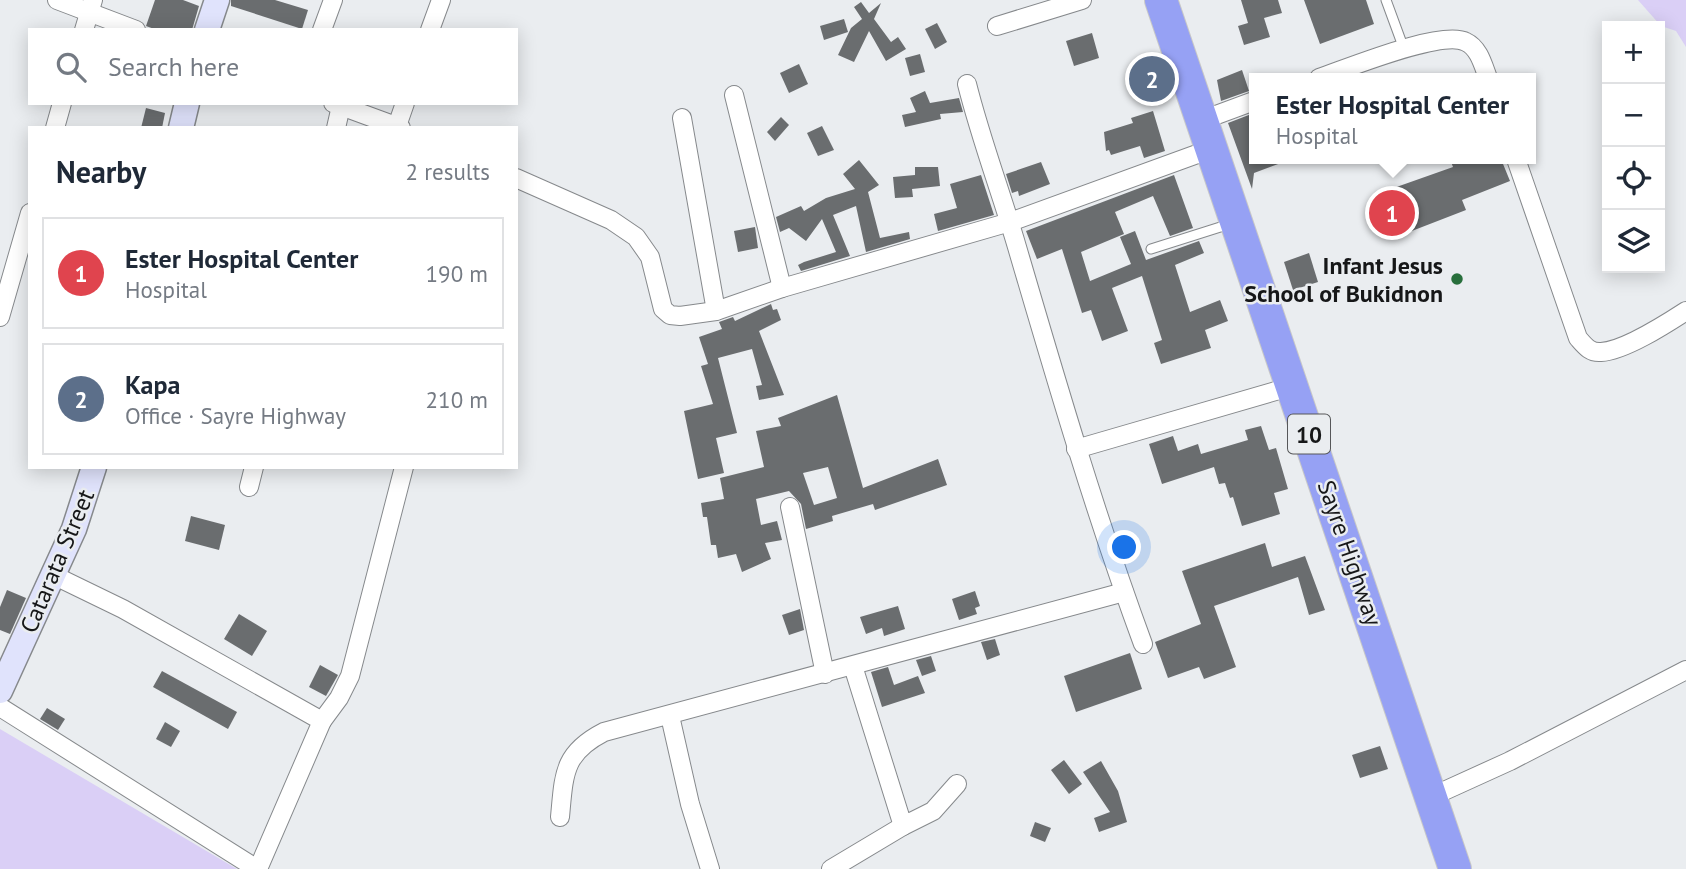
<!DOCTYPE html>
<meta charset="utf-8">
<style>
:root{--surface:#fff;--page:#f2f2f3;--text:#1f2937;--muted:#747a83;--line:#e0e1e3;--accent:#b45309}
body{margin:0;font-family:"PT Sans",sans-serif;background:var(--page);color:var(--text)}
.controls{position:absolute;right:21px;top:21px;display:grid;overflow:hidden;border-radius:0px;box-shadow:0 4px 18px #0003}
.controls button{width:63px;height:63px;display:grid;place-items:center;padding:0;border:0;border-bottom:2px solid var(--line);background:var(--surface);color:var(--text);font:35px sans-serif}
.you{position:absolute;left:1125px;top:548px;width:24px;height:24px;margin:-18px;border:5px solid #fff;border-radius:50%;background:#1a73e8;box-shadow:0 0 0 10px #1a73e833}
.badge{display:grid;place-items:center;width:46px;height:46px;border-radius:50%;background:var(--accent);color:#fff;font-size:23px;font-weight:700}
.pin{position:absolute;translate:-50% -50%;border:4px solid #fff;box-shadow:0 2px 7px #0006}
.popup{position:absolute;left:1249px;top:73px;width:287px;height:91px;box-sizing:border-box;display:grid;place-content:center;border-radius:0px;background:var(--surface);filter:drop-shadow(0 2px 5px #0005);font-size:23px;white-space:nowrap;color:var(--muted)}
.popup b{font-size:26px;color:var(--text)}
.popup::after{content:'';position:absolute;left:50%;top:100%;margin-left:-14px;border:14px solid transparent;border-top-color:var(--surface)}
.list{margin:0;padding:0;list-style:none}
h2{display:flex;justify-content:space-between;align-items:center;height:91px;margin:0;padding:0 28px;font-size:30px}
h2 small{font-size:23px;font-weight:400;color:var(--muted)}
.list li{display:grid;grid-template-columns:46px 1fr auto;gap:21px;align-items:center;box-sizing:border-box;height:112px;margin:0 14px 14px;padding:0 14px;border:2px solid var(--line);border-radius:0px}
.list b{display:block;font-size:26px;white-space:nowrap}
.list p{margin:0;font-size:23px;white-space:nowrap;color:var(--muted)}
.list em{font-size:23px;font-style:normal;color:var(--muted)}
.icon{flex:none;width:38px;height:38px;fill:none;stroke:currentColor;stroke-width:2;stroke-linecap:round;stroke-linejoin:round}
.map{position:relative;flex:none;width:1686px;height:869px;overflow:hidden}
.search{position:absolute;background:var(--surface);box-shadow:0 4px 18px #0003;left:28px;top:28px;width:490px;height:77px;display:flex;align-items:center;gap:18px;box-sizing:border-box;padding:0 24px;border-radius:0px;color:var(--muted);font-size:26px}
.panel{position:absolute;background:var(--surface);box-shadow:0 4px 18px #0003;left:28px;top:126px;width:490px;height:343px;border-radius:0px}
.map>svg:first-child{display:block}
</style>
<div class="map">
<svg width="1686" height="869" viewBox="0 0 1686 869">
<rect width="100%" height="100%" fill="#eaedf0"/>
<!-- green -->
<g fill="#dacff6">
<polygon points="1638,0 1686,0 1686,47 1676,31 1661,26"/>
<polygon points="0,729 237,869 0,869"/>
</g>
<!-- building -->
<g fill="#6a6d6f" fill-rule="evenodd">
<polygon points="155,0 183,0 199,6 192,30 157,30 146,26"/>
<polygon points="231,0 275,0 308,10 302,29 231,6"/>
<polygon points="1241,0 1278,0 1282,13 1264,18 1270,37 1244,45 1238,26 1248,23"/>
<polygon points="1304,0 1366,0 1374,24 1320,44"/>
<polygon points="861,2 869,13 881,3 874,19 891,42 898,37 906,49 886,61 869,31 854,62 838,55 851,28 862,19 854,7"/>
<polygon points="844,19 848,32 824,40 820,26"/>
<polygon points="937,23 947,42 935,49 925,29"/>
<polygon points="1092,33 1099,58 1074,66 1066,41"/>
<polygon points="920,54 925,72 910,76 905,58"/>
<polygon points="799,64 808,84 789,93 780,73"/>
<polygon points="1242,70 1249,91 1221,101 1217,80"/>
<polygon points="925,91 930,103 959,98 963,112 940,114 941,119 905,127 902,115 916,112 910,98"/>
<polygon points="146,108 165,113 162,128 141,128"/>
<polygon points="1153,111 1165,151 1144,158 1140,146 1111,155 1109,150 1106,151 1104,132 1133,123 1131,118"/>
<polygon points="1254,113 1254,159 1289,160 1254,173 1252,189 1228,123"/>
<polygon points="781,117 789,125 775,141 767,132"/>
<polygon points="822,126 834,150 818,156 807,133"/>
<polygon points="1450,159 1501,159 1510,181 1462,200 1466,210 1404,234 1388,190 1453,167"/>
<polygon points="859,160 879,185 868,192 880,238 909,232 910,239 866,252 856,206 833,215 850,256 801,271 798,265 804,262 836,252 822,219 806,241 789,228 780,232 776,217 801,206 804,211 826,198 855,189 843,174"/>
<polygon points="1041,162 1050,184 1019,196 1018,191 1012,193 1006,174"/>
<polygon points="915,167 938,167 940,186 912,189 913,197 895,198 893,177 915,175"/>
<polygon points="981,175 994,215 938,231 934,214 957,208 950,184"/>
<polygon points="1174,175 1193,228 1170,236 1153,196 1115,212 1124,234 1081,252 1090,281 1131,264 1120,237 1135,231 1146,260 1199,241 1204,253 1175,265 1190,312 1220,300 1228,321 1205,330 1211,348 1161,364 1154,343 1162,340 1142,276 1112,288 1128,331 1102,341 1091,310 1082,313 1062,249 1037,259 1026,231"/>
<polygon points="755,227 758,248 738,252 734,231"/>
<polygon points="1309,253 1318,282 1293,290 1284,262"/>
<polygon points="771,304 773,310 777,309 781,320 759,331 784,395 759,400 756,386 762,385 752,349 718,358 737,433 716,438 724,473 698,479 684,411 713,404 701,366 708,364 699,337 722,329 719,322 733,317 735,321"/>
<path d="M837 395 863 488 938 459 947 485 875 510 873 504 832 516 833 521 806 529 801 504 789 491 756 499 761 525 777 521 782 540 765 543 771 559 742 572 736 554 718 558 716 545H711L707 517H703L701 503 724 499 720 478 764 467 756 431 781 426 778 418ZM828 467 837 498 814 505 803 473Z"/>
<polygon points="1261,426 1269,450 1276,448 1288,489 1274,493 1280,514 1242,526 1233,497 1230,498 1225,483 1219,484 1214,467 1162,484 1149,444 1173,436 1178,451 1198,444 1201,454 1248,440 1245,430"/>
<polygon points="191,516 225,525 219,550 185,541"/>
<polygon points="1265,543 1272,567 1305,556 1325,610 1309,615 1298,577 1214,606 1236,667 1204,679 1199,667 1168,678 1155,642 1201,624 1182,571"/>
<polygon points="7,590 26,598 10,634 0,630 0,607"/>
<polygon points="975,591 980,606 975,608 977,614 959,620 952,599"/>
<polygon points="898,606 905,629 884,636 882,628 866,634 860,617"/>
<polygon points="800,609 804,630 789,635 782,615"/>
<polygon points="239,614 267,631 252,656 224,639"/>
<polygon points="995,639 1000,655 987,660 981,642"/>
<polygon points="1130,653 1142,689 1076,712 1064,676"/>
<polygon points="931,656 936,671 922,676 916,660"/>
<polygon points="320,665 338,675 326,696 309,687"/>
<polygon points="888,667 894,685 918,676 925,693 882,707 871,672"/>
<polygon points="162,671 237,712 228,729 153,687"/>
<polygon points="47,708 65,719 58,730 40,719"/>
<polygon points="165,722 180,731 171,747 156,739"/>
<polygon points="1380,746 1388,769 1360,778 1352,755"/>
<polygon points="1064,760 1082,784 1069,794 1051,770"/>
<polygon points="1101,761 1118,791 1127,822 1099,832 1094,818 1110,812 1083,772"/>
<polygon points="1035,822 1051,828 1045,842 1030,836"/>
</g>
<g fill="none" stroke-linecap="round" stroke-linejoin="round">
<defs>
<g id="lane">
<polyline points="1386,0 1404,49"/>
<polyline points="1151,249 1233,223"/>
</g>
<g id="street">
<polyline points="57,0 136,30"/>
<polyline points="997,26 1082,0"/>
<polyline points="84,30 93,0"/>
<polyline points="322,30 333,0"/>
<polyline points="430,30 441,0"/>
<path d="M1319 78C1346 69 1442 29 1466 42 1479 48 1483 65 1488 78"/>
<path d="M967 84C981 140 1001 192 1017 247 1056 380 1095 514 1143 644"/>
<polyline points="734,95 782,288"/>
<polyline points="333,103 401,128"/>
<polyline points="682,118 716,311"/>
<polyline points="1200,121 1254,101"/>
<polyline points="397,126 405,103"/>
<polyline points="55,128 62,103"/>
<polyline points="336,128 341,106"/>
<path d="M1516 159 1578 338C1585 346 1590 353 1601 352 1624 351 1666 324 1686 311"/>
<polyline points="516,178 611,220 636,237 650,257 663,309 670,315 680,316 716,311 782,288 1010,222 1211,149"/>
<polyline points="0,317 30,213"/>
<polyline points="1076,449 1293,386"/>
<polyline points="249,487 254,467"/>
<polyline points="790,507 825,674"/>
<polyline points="53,575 123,609 322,721 258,869"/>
<polyline points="853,666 903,826 933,811 957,784"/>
<polyline points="0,707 257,869"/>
<polyline points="670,716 690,804 710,869"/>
<polyline points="322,721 339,698 350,676 404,467"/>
<polyline points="1433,796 1510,761 1686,670"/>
<path d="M560 817C564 774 563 753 604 732L1124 592"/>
<polyline points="831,869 903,826"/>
</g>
<g id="secondary">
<polyline points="207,30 217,0"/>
<polyline points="181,128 187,103"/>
<polyline points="0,691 74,529 94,467"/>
</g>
<polyline id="highway" points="1161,0 1455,869"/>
</defs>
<!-- lane casing -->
<use href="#lane" stroke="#86898c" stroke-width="11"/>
<!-- street casing -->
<use href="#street" stroke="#86898c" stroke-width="20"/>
<!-- secondary casing -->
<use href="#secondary" stroke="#86898c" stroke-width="27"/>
<!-- highway casing -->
<use href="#highway" stroke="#c7c7c8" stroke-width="34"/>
<!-- lane -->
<use href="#lane" stroke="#fff" stroke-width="9"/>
<!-- street -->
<use href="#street" stroke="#fff" stroke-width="18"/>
<!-- secondary -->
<use href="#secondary" stroke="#e0e3fc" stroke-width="24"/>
<!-- highway -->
<use href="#highway" stroke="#96a1f4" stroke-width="32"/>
</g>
<!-- markers -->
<circle fill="#286f3c" stroke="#eaedf0" stroke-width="2.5" cx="1457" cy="279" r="7"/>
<g text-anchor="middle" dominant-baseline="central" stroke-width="5" stroke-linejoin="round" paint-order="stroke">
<!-- shield labels -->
<rect fill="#eaedf0" stroke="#565759" stroke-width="2" x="1288" y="414.5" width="42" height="39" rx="5"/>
<g font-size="23" font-weight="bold" fill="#161718">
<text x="1309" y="434">10</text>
</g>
<!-- poi labels -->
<g font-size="24" font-weight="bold" fill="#161718" stroke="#eaedf0" text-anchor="end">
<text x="1443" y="265">Infant Jesus<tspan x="1443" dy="28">School of Bukidnon</tspan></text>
</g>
<!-- street labels -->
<g font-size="24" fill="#161718" stroke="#eaedf0">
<text transform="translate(1350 553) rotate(71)">Sayre Highway</text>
<text transform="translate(57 561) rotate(-67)">Catarata Street</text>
</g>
</g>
</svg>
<div class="controls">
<button>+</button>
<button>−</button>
<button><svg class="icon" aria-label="locate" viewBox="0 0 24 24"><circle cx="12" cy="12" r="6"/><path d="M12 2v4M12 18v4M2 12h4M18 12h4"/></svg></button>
<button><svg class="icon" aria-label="layers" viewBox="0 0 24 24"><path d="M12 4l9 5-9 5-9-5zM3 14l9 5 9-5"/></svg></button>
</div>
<div class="you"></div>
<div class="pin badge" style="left:1392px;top:213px;background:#e0444e">1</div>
<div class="popup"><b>Ester Hospital Center</b>Hospital</div>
<div class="pin badge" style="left:1152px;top:79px;background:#5c6f8a">2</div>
<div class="search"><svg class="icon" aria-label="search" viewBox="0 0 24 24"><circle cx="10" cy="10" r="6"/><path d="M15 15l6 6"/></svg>Search here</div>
<section class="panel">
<h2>Nearby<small>2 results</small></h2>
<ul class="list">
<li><span class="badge" style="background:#e0444e">1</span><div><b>Ester Hospital Center</b><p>Hospital</p></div><em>190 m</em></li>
<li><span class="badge" style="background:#5c6f8a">2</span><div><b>Kapa</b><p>Office · Sayre Highway</p></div><em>210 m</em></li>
</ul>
</section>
</div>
